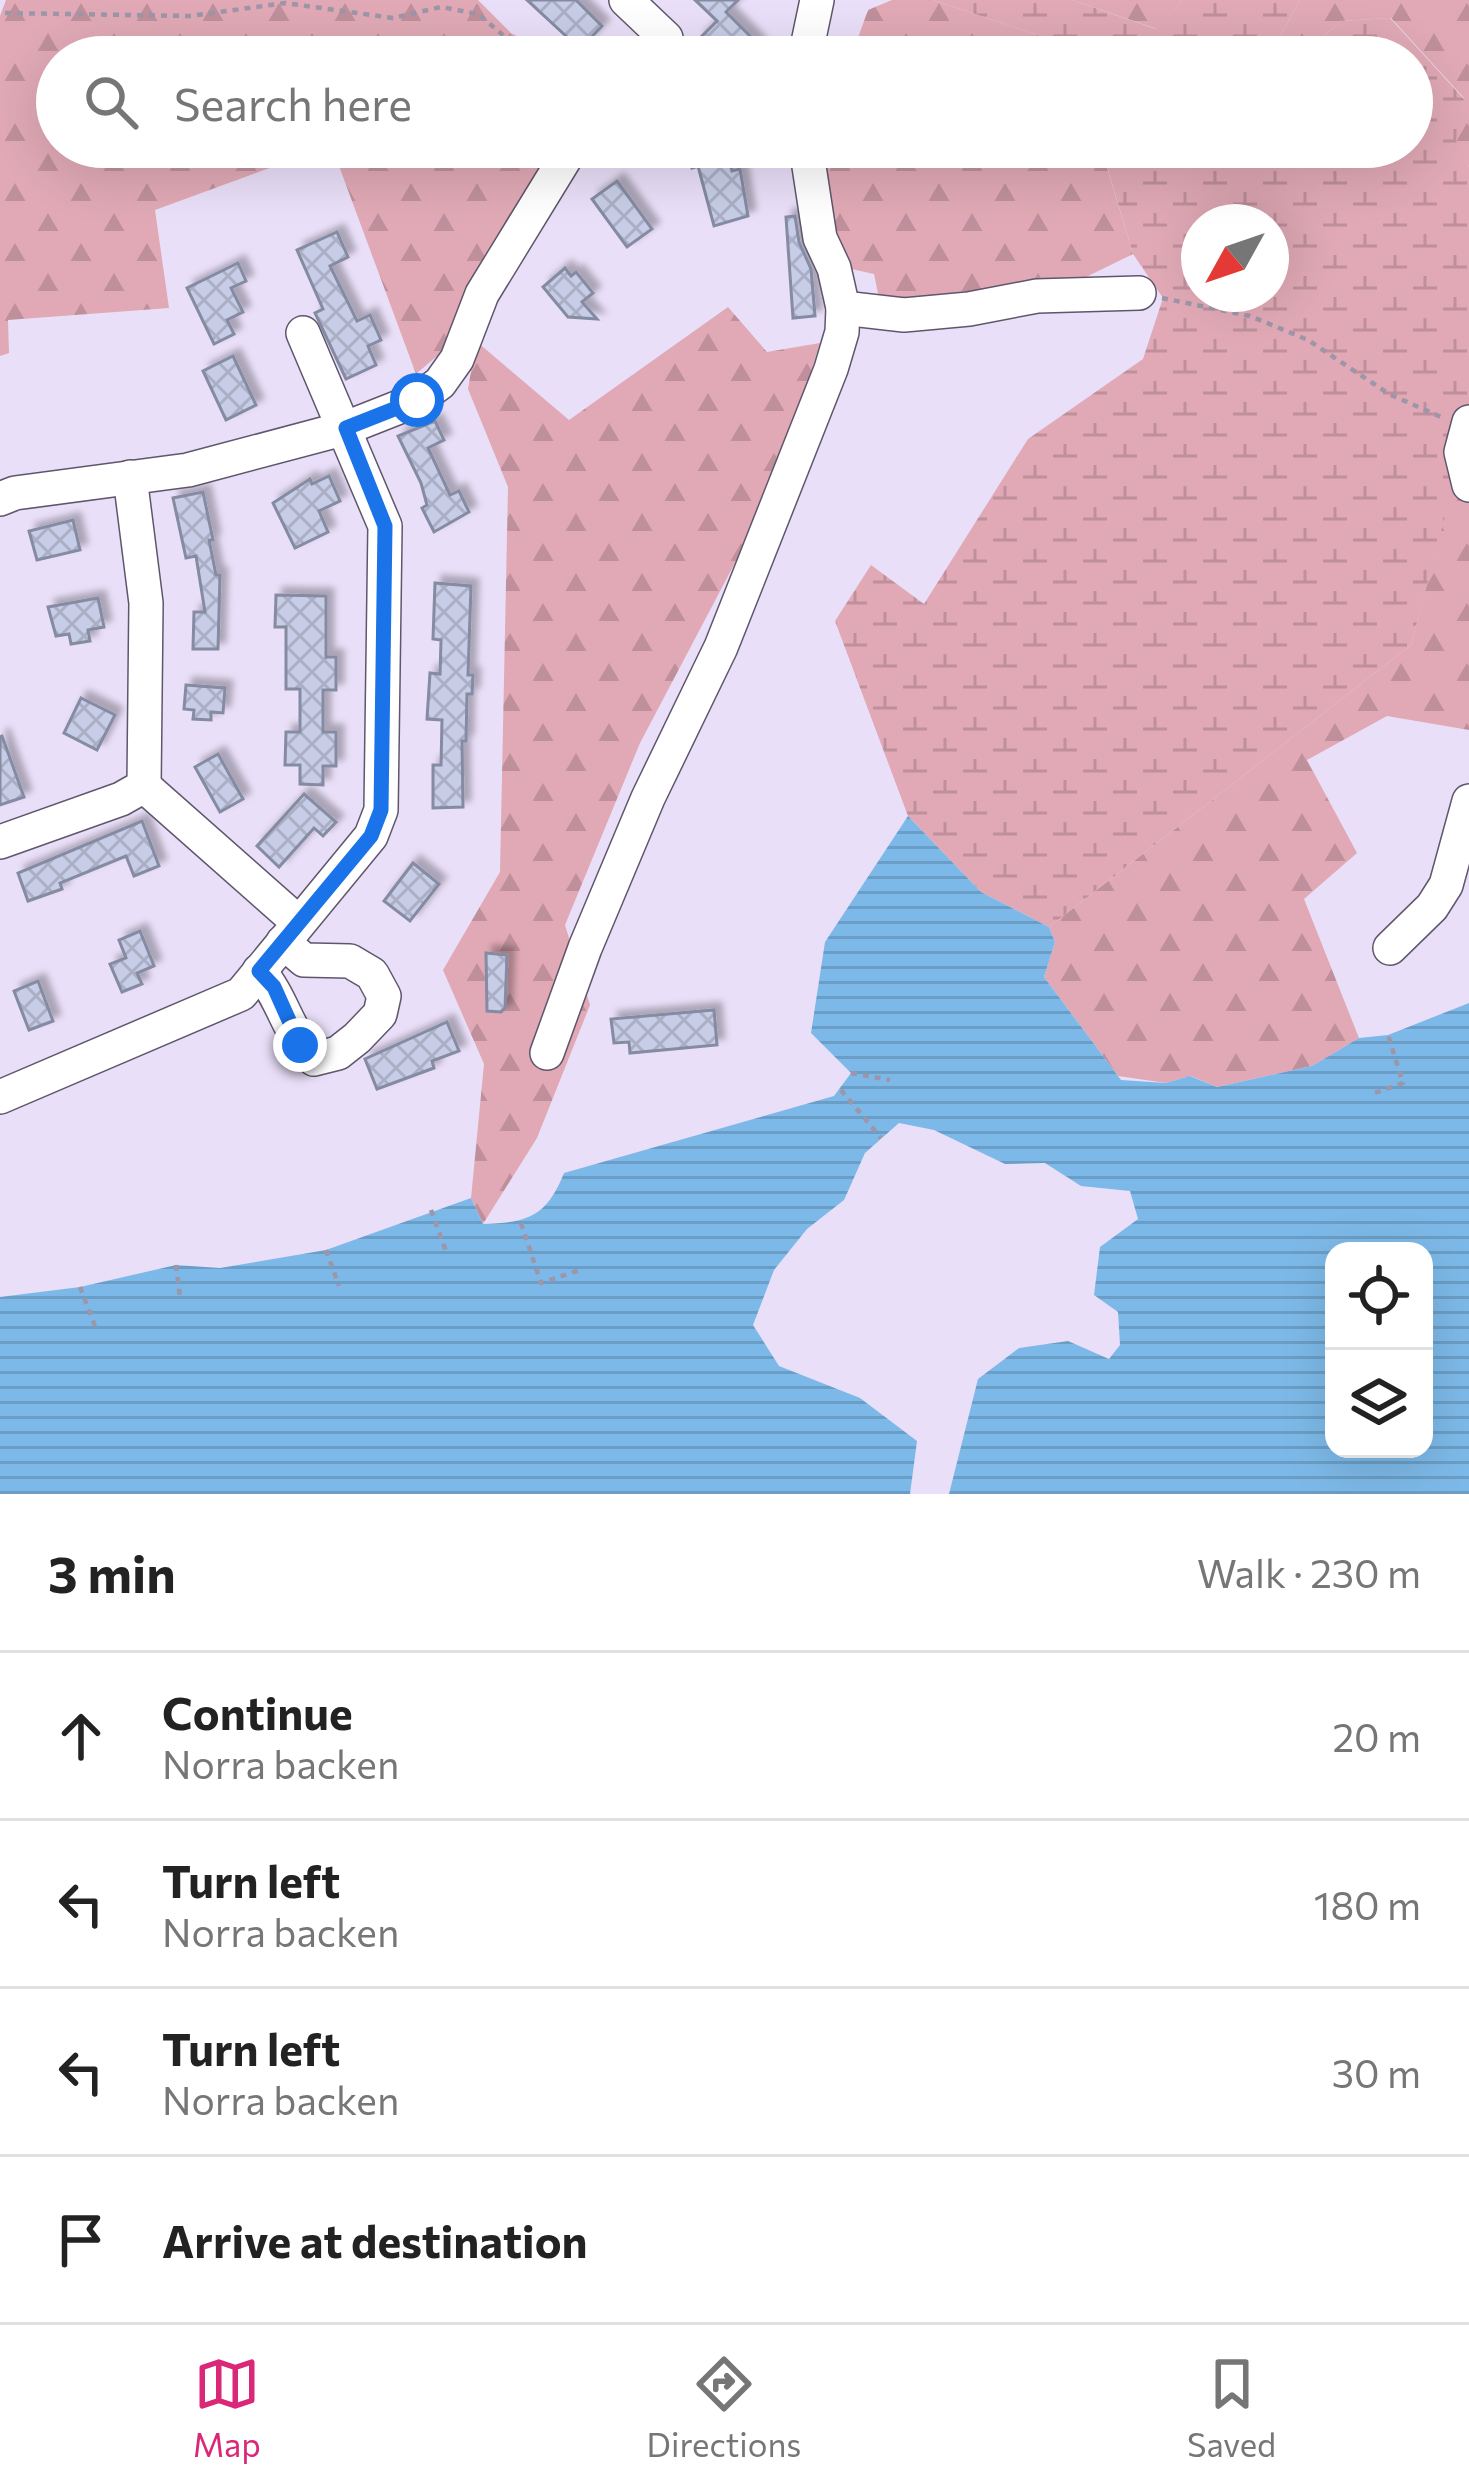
<!DOCTYPE html>
<meta charset="utf-8">
<style>
:root{--surface:#fff;--page:#f6f6f6;--text:#222;--muted:#767676;--line:#e0e0e0;--accent:#db2777}
body{margin:0;font-family:Commissioner,sans-serif;background:var(--page);color:var(--text)}
.controls{position:absolute;right:36px;bottom:36px;display:grid;overflow:hidden;border-radius:24px;box-shadow:0 12px 48px #0002}
.controls button{width:108px;height:108px;display:grid;place-items:center;padding:0;border:0;border-bottom:3px solid var(--line);background:var(--surface);color:var(--text);font:60px sans-serif}
.compass{position:absolute;left:1181px;top:204px;width:108px;height:108px;border-radius:50%;background:var(--surface);box-shadow:0 12px 48px #0002;rotate:230deg}
.stop{position:absolute;width:36px;height:36px;margin:-27px;border:9px solid #1a73e8;border-radius:50%;background:#fff}
.stop.end{background:#1a73e8;border-color:#fff;box-shadow:0 3px 12px #0008}
.list{margin:0;padding:0;list-style:none}
h2{display:flex;justify-content:space-between;align-items:center;height:156px;margin:0;padding:0 48px;font-size:51px}
h2 small{font-size:39px;font-weight:400;color:var(--muted)}
.list li{display:grid;grid-template-columns:78px 1fr auto;gap:36px;align-items:center;box-sizing:border-box;height:168px;padding:0 48px;border-top:3px solid var(--line)}
.list b{display:block;font-size:45px;white-space:nowrap}
.list p{margin:0;font-size:39px;white-space:nowrap;color:var(--muted)}
.list em{font-size:39px;font-style:normal;color:var(--muted)}
.icon{flex:none;width:66px;height:66px;fill:none;stroke:currentColor;stroke-width:2;stroke-linecap:round;stroke-linejoin:round}
.map{position:relative;flex:none;width:1469px;height:1494px;overflow:hidden}
.search{position:absolute;background:var(--surface);box-shadow:0 12px 48px #0002;left:36px;right:36px;top:36px;height:132px;display:flex;align-items:center;gap:30px;box-sizing:border-box;padding:0 42px;border-radius:66px;color:var(--muted);font-size:45px}
.sheet{height:828px;background:var(--surface)}
nav{display:flex;justify-content:space-around;align-items:center;box-sizing:border-box;height:168px;border-top:3px solid var(--line);background:var(--surface);font-size:33px;color:var(--muted)}
nav a{display:grid;justify-items:center;gap:6px}
nav .on{color:var(--accent)}
.map>svg:first-child{display:block}
</style>
<div class="map">
<svg width="1469" height="1494" viewBox="0 0 1469 1494">
<defs>
<pattern id="forest-firs" width="22" height="20" patternUnits="userSpaceOnUse" patternTransform="scale(3)"><rect width="22" height="20" fill="#e0a9b5"/><path d="M5 1l3.5 6h-7zM16 11l3.5 6h-7z" fill="#bf909b"/></pattern>
<pattern id="wetland-marsh" width="20" height="14" patternUnits="userSpaceOnUse" patternTransform="scale(3)"><rect width="20" height="14" fill="#e0a9b5"/><path d="M1 5h8M5 5V1M11 12h8M15 12V8" fill="none" stroke="#bf909b"/></pattern>
<pattern id="water-rules" width="6" height="5" patternUnits="userSpaceOnUse" patternTransform="scale(3)"><rect width="6" height="5" fill="#7db9e8"/><path d="M0 2.5h6" fill="none" stroke="#6b9ec6"/></pattern>
<pattern id="building-cross-hatch" width="8" height="8" patternUnits="userSpaceOnUse" patternTransform="scale(3)"><rect width="8" height="8" fill="#c7cde6"/><path d="M0 0l8 8M0 8l8-8" fill="none" stroke="#aaafc5"/></pattern>
<filter id="shadow"><feDropShadow dx="7" dy="-7" stdDeviation="3" flood-color="#0004"/></filter>
</defs>
<rect width="100%" height="100%" fill="#e9dff8"/>
<!-- forest -->
<g fill="url(#forest-firs)">
<polygon points="6,0 478,0 511,33 554,57 57,57 57,147 327,147 155,210 169,308 8,320 9,353 0,356 0,16"/>
<polygon points="892,0 933,0 1104,57 851,57 868,10"/>
<polygon points="1072,0 1182,0 1157,29"/>
<polygon points="1300,0 1469,0 1469,167 1455,141 1464,98 1391,18 1341,21 1299,57 1279,57 1278,40"/>
<polygon points="332,147 553,147 522,210 468,283 444,350 416,374"/>
<polygon points="817,147 1123,147 1106,164 1133,254 1082,279 880,303 874,274 847,268 828,226"/>
<polygon points="728,307 767,352 820,343 802,401 737,559 640,743 565,925 590,1005 537,1138 483,1224 471,1198 484,1064 443,970 500,872 508,487 468,389 476,341 569,420"/>
<polygon points="1461,451 1469,504 1469,730 1387,716 1307,760 1357,853 1304,899 1359,1038 1312,1066 1217,1087 1191,1076 1166,1083 1118,1076 1044,977 1055,942 1049,927 1411,645"/>
</g>
<!-- wetland -->
<g fill="url(#wetland-marsh)" fill-rule="evenodd">
<polygon points="933,0 1072,0 1156,29 1182,0 1300,0 1278,40 1279,57 1104,57"/>
<path d="M1390 18 1464 99 1456 141 1469 167V426L1411 645 1049 927 981 892 908 816 835 621 871 565 924 604 1028 439 1143 359 1163 298 1133 254 1106 163 1123 147H1412V57H1299L1341 21ZM1199 222H1271V294H1199Z"/>
</g>
<!-- water -->
<path fill="url(#water-rules)" fill-rule="evenodd" d="M908 816 981 892 1049 927 1055 942 1044 977 1121 1080 1166 1083 1190 1076 1217 1087 1312 1066 1359 1038 1388 1035 1469 1003V1494H949L978 1379 1019 1348 1068 1341 1109 1359 1120 1345 1118 1312 1094 1295 1100 1247 1138 1219 1130 1191 1081 1186 1045 1163 1005 1164 934 1130 899 1123 865 1153 844 1200 807 1229 774 1270 753 1325 779 1366 860 1398 917 1441 910 1494H0V1297L80 1287 176 1265 220 1268 326 1250 471 1198 483 1224C528 1223 547 1216 564 1173L834 1096 851 1073 811 1033 825 942ZM1334 1251H1424V1449H1334Z"/>
<!-- building -->
<g fill="url(#building-cross-hatch)" stroke="#848ba2" stroke-width="3" filter="url(#shadow)">
<polygon points="527,0 576,0 602,26 580,49"/>
<polygon points="695,0 738,0 726,12 759,45 747,57 717,57 699,39 717,21"/>
<polygon points="685,147 725,147 732,171 740,169 748,216 714,226 698,166 692,168"/>
<polygon points="617,181 652,229 627,247 592,199"/>
<polygon points="795,216 799,242 811,269 815,316 793,318 786,217"/>
<polygon points="337,232 348,257 330,266 357,321 370,315 381,340 368,346 376,365 346,379 315,313 323,309 297,250"/>
<polygon points="238,263 246,281 231,288 243,312 227,320 234,334 214,344 187,288"/>
<polygon points="565,268 571,276 576,272 593,293 582,302 597,319 568,317 543,287"/>
<polygon points="233,356 256,405 226,420 203,371"/>
<polygon points="435,421 444,440 428,448 450,495 459,491 469,512 434,532 422,508 427,505 421,483 398,436"/>
<polygon points="329,476 340,501 319,511 328,532 295,548 273,503 310,479 312,484"/>
<polygon points="203,492 213,540 209,540 216,575 220,575 218,649 193,649 194,612 205,612 196,556 186,558 173,498"/>
<polygon points="73,520 80,550 37,560 29,531"/>
<polygon points="435,583 471,586 468,675 473,675 472,694 467,694 466,741 462,741 463,807 433,808 433,765 441,765 442,720 427,719 430,673 440,674 441,640 433,639"/>
<polygon points="276,595 326,596 326,657 336,657 336,690 323,690 323,732 336,732 336,766 323,766 323,785 300,784 300,765 285,765 286,732 300,732 300,689 286,689 286,627 275,627"/>
<polygon points="98,598 104,627 88,630 90,641 71,644 69,634 56,636 48,607"/>
<polygon points="186,685 225,688 223,713 211,712 211,720 193,719 194,710 184,709"/>
<polygon points="81,698 115,715 97,750 64,733"/>
<polygon points="2,736 24,797 0,805 0,737"/>
<polygon points="218,754 243,799 220,812 195,767"/>
<polygon points="304,794 336,822 323,836 314,828 279,867 257,846"/>
<polygon points="142,821 159,866 134,876 126,856 60,883 62,889 28,901 18,873"/>
<polygon points="413,863 439,884 410,921 384,901"/>
<polygon points="140,931 154,966 137,973 142,984 122,992 110,964 126,958 119,940"/>
<polygon points="486,953 507,955 505,1008 501,1012 487,1011"/>
<polygon points="38,981 53,1021 29,1030 14,991"/>
<polygon points="714,1010 717,1045 630,1053 629,1042 614,1043 611,1019"/>
<polygon points="447,1022 459,1051 432,1061 434,1068 377,1089 365,1059"/>
</g>
<g fill="none" stroke-linecap="round" stroke-linejoin="round">
<defs>
<g id="minor">
<polyline points="626,0 666,38"/>
<polyline points="805,57 817,0"/>
<polyline points="843,308 904,315 969,309 1037,296 1139,293"/>
<polyline points="1469,422 1461,452 1469,485"/>
<polyline points="0,499 15,493 188,470 346,428 417,400 440,383 457,359 482,294 572,147"/>
<polyline points="144,786 299,923"/>
<polyline points="0,842 121,799 144,786 146,603 130,477"/>
<polyline points="1390,948 1432,907 1446,885 1469,801"/>
<path d="M259 971C283 998 288 1034 314 1059L338 1053 357 1038 380 1014 384 996 372 974 350 961 304 960 283 942"/>
<polyline points="547,1053 585,948 648,798 721,647 831,369 842,332 843,308 834,268 820,238 806,147"/>
<polyline points="0,1097 241,994 371,836 381,810 385,526 303,333"/>
</g>
</defs>
<!-- minor casing -->
<use href="#minor" stroke="#5f566c" stroke-width="36"/>
<!-- path -->
<g stroke="#9d95a8" stroke-width="4.5" stroke-dasharray="6 6" stroke-linecap="butt">
<polyline points="5,13 190,16 285,3 393,18 441,7 478,14 529,57"/>
<polyline points="1162,298 1250,316 1308,340 1389,394 1441,417"/>
<polyline points="851,1073 890,1080"/>
<polyline points="841,1090 881,1138"/>
<polyline points="1375,1093 1403,1083 1388,1035"/>
<polyline points="431,1210 447,1254"/>
<polyline points="521,1223 541,1283 580,1270"/>
<polyline points="326,1250 339,1286"/>
<polyline points="176,1265 180,1297"/>
<polyline points="80,1287 96,1329"/>
</g>
<!-- minor -->
<use href="#minor" stroke="#fff" stroke-width="33"/>
</g>
<g fill="none" stroke-linecap="round" stroke-linejoin="round">
<!-- route -->
<polyline stroke="#1a73e8" stroke-width="15" points="300,1045 274,987 259,971 371,836 381,810 385,526 346,428 417,400"/>
</g>
</svg>
<div class="controls">
<button><svg class="icon" aria-label="locate" viewBox="0 0 24 24"><circle cx="12" cy="12" r="6"/><path d="M12 2v4M12 18v4M2 12h4M18 12h4"/></svg></button>
<button><svg class="icon" aria-label="layers" viewBox="0 0 24 24"><path d="M12 4l9 5-9 5-9-5zM3 14l9 5 9-5"/></svg></button>
</div>
<svg class="compass" viewBox="-18 -18 36 36"><path d="M0-13l5 13h-10z" fill="#e53935"/><path d="M0 13l5-13h-10z" fill="#767676"/></svg>
<div class="stop" style="left:417px;top:400px"></div>
<div class="stop end" style="left:300px;top:1045px"></div>
<div class="search"><svg class="icon" aria-label="search" viewBox="0 0 24 24"><circle cx="10" cy="10" r="6"/><path d="M15 15l6 6"/></svg>Search here</div>
</div>
<section class="sheet">
<h2>3 min<small>Walk · 230 m</small></h2>
<ul class="list">
<li><svg class="icon" aria-label="ahead" viewBox="0 0 24 24"><path d="M12 20V5M6 11l6-6 6 6"/></svg><div><b>Continue</b><p>Norra backen</p></div><em>20 m</em></li>
<li><svg class="icon" aria-label="left" viewBox="0 0 24 24"><path d="M17 20v-9H6M10 6l-5 5 5 5"/></svg><div><b>Turn left</b><p>Norra backen</p></div><em>180 m</em></li>
<li><svg class="icon" aria-label="left" viewBox="0 0 24 24"><path d="M17 20v-9H6M10 6l-5 5 5 5"/></svg><div><b>Turn left</b><p>Norra backen</p></div><em>30 m</em></li>
<li><svg class="icon" aria-label="arrive" viewBox="0 0 24 24"><path d="M6 21V4h12l-3 4 3 4H6"/></svg><div><b>Arrive at destination</b></div></li>
</ul>
</section>
<nav>
<a class="on"><svg class="icon" aria-label="map" viewBox="0 0 24 24"><path d="M3 6l6-2 6 2 6-2v14l-6 2-6-2-6 2zM9 4v14M15 6v14"/></svg>Map</a>
<a><svg class="icon" aria-label="directions" viewBox="0 0 24 24"><path d="M12 3l9 9-9 9-9-9zM9 14v-3h6M13 9l2 2-2 2"/></svg>Directions</a>
<a><svg class="icon" aria-label="saved" viewBox="0 0 24 24"><path d="M7 4h10v16l-5-4-5 4z"/></svg>Saved</a>
</nav>
